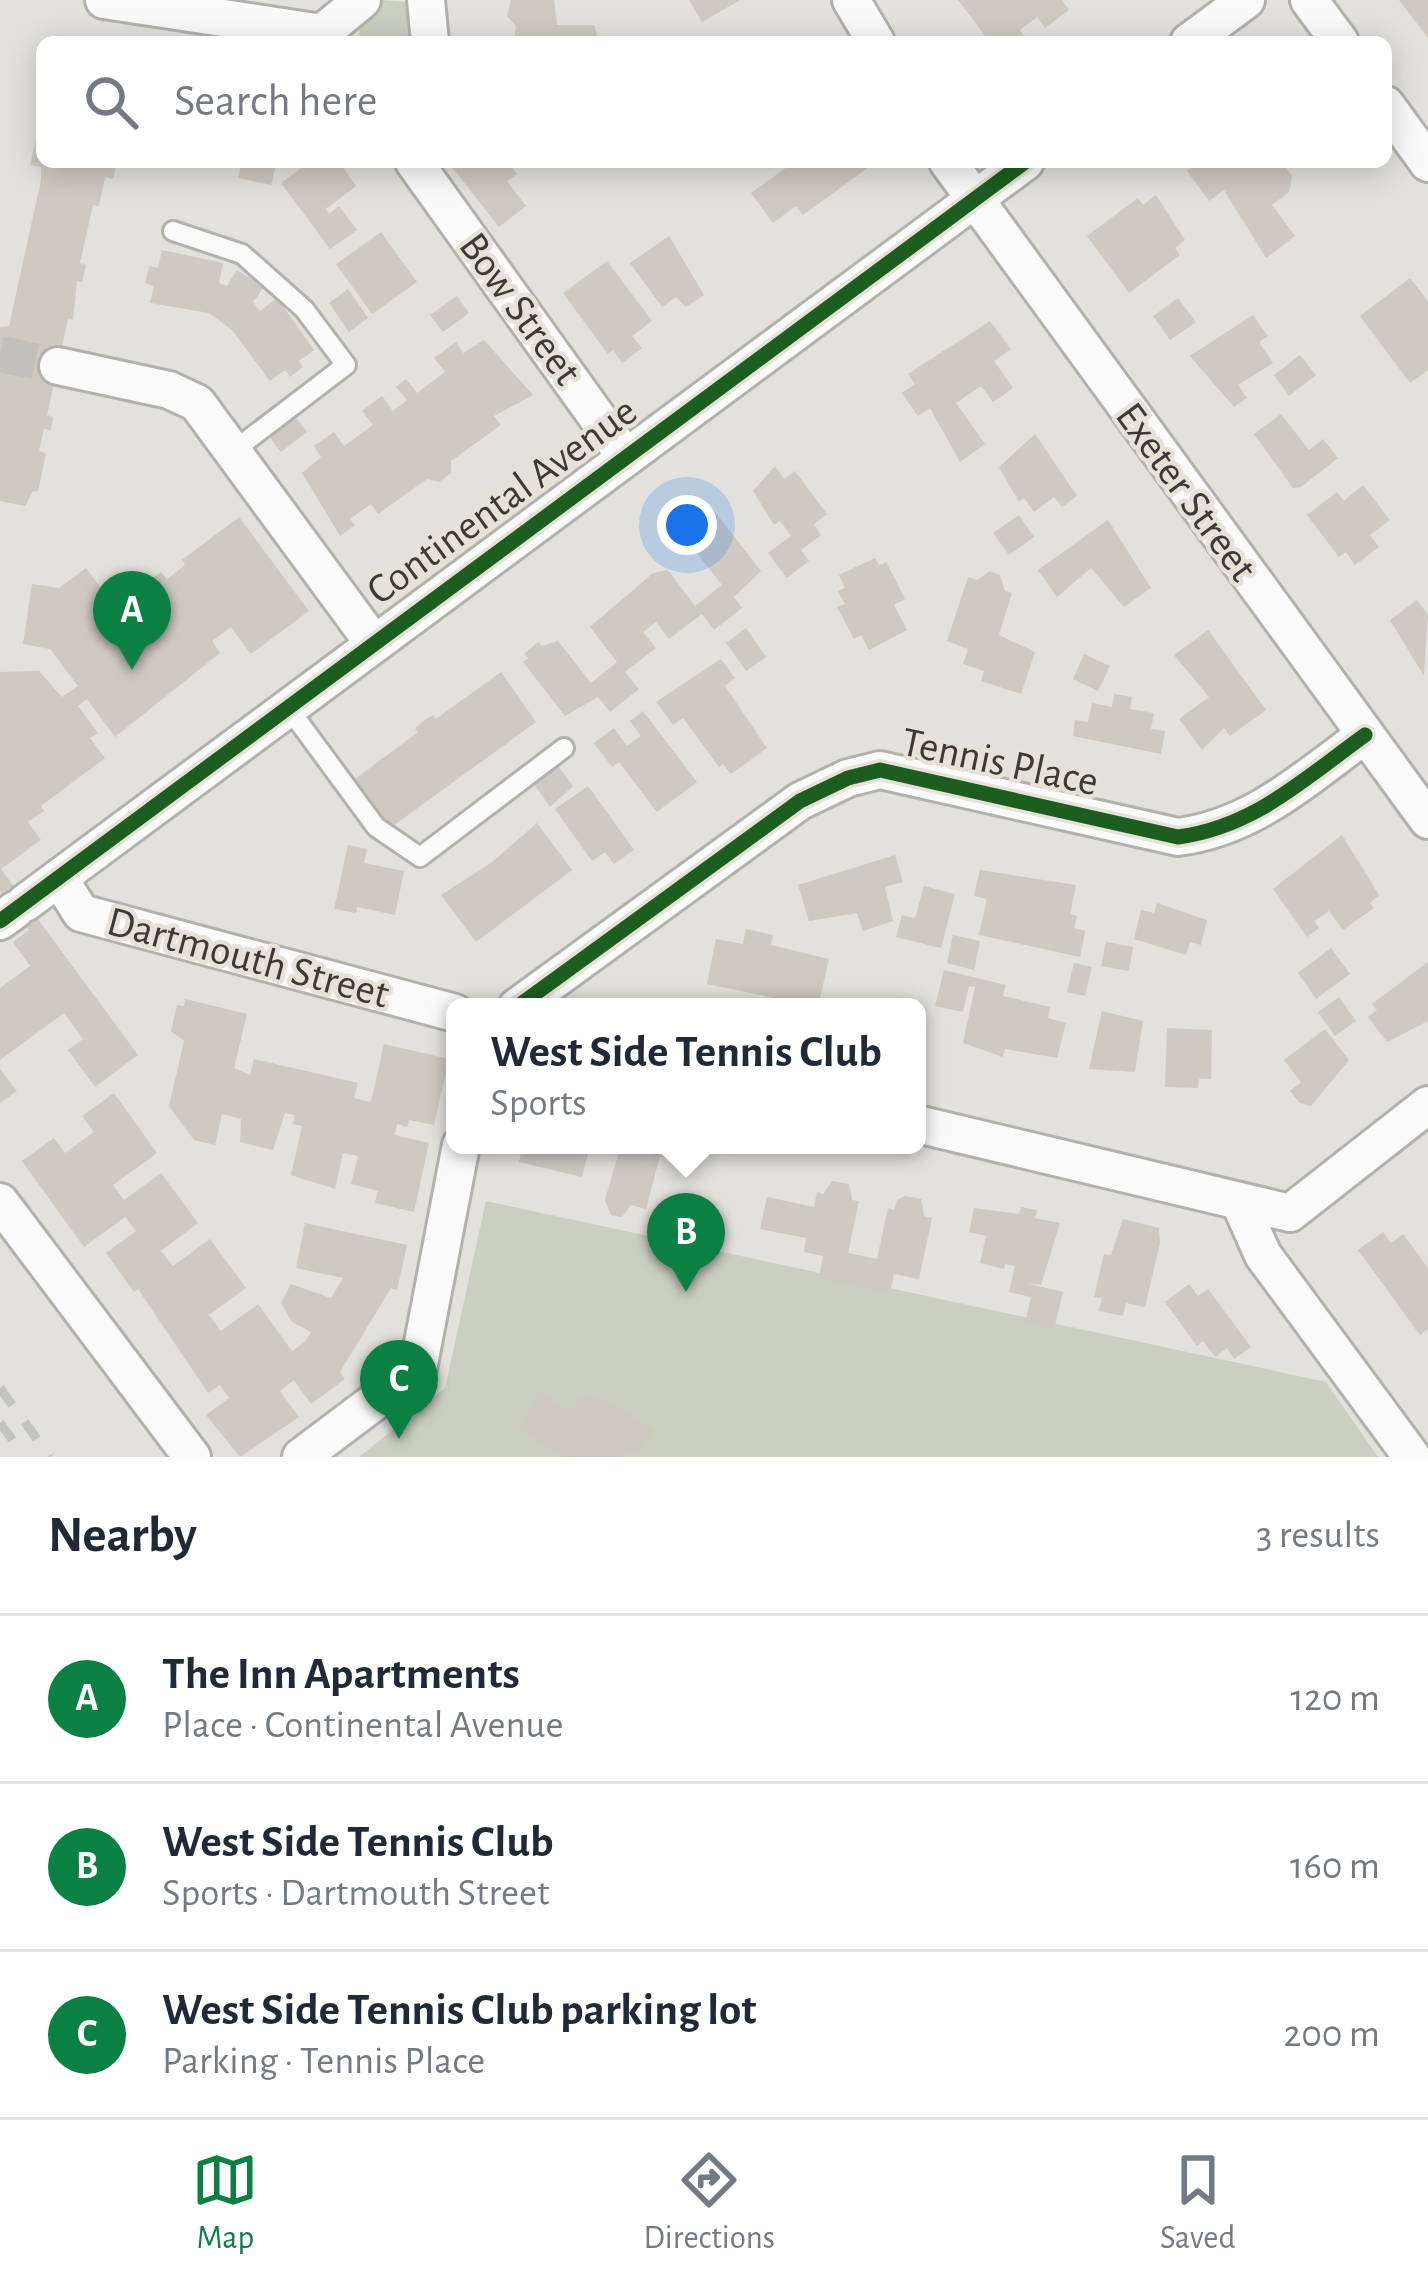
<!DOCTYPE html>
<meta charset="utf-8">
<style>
:root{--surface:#fff;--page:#f6f6f7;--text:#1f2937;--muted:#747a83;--line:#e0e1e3;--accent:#0b8043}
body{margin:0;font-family:"Alegreya Sans",sans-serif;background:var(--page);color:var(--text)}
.you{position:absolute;left:687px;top:525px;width:42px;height:42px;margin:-30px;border:9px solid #fff;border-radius:50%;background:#1a73e8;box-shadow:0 0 0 18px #1a73e833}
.badge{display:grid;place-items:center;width:78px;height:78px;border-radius:50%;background:var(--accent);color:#fff;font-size:39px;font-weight:700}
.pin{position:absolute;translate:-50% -99px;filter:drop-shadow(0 3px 6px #0008)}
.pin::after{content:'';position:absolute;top:63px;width:42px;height:36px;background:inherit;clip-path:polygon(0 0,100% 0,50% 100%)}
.popup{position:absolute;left:446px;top:998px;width:480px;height:156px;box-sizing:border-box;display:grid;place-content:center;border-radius:18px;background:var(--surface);filter:drop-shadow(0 3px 9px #0005);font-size:39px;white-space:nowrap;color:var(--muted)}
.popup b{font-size:45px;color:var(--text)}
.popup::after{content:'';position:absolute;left:50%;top:100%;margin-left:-24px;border:24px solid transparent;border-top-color:var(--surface)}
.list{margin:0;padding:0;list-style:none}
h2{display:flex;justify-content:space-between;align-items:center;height:156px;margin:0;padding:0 48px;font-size:51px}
h2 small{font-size:39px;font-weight:400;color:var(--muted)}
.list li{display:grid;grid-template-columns:78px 1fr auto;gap:36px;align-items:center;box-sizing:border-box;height:168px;padding:0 48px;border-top:3px solid var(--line)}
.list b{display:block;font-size:45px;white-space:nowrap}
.list p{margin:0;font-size:39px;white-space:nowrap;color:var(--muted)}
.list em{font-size:39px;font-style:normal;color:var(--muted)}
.icon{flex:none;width:66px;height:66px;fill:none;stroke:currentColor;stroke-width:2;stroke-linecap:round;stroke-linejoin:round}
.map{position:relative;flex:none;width:1428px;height:1457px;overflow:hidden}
.search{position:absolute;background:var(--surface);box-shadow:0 6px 30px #0003;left:36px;right:36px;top:36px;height:132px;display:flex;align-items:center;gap:30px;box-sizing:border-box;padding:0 42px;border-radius:18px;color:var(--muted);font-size:45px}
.sheet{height:660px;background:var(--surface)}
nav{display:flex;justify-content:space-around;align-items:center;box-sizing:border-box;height:168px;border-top:3px solid var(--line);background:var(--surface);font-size:33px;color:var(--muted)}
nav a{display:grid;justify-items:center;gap:6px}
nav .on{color:var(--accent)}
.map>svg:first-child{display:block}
</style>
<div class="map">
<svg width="1428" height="1457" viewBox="0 0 1428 1457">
<rect width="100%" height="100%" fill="#e2e1dc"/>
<!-- green -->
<g fill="#cacfc0">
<polygon points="379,0 409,2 417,42 359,42 360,21"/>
<polygon points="486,1201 1326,1382 1378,1457 359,1457 445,1388"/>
</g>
<!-- building -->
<g fill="#cec9c1">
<polygon points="511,0 554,0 557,25 594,25 598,39 514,42 516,26 507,16"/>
<polygon points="689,0 740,0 702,22"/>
<polygon points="958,0 1062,0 1069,10 1045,28 1037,17 1020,30 1029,42 990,42"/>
<polygon points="1399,0 1428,0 1428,38"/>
<polygon points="37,135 42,136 42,162 117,162 113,179 105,177 99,206 93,205 80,263 86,265 82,282 77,281 73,320 68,319 47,415 53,417 51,430 44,429 39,451 46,453 38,492 33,491 25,506 0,501 0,327 9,326 41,180 41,167 30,165"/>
<polygon points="242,162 277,162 271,185 238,178"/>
<polygon points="301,162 339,162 356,186 326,209 329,214 339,206 357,230 330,249 281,183 304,166"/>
<polygon points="448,162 508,162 517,174 507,181 526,206 499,227"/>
<polygon points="794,162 876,162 803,215 796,206 773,223 751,193"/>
<polygon points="1198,162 1282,162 1292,176 1289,192 1272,205 1295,236 1266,258 1224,190 1209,201 1187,171"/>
<polygon points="1156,195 1185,240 1175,248 1180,255 1129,293 1087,236 1138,198 1143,205"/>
<polygon points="381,232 417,282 372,314 336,264"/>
<polygon points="669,236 704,295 686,307 676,297 662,307 630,263"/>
<polygon points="162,250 223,263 219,283 227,286 237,270 264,287 253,302 260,311 277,298 314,350 299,361 303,367 290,377 285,370 270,381 232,330 209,313 150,303 154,286 145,283 149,266 158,268"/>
<polygon points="607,261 652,321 632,336 642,348 622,363 613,350 608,354 563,293"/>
<polygon points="1410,278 1428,301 1428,370 1410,383 1360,316"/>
<polygon points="348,289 368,318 349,332 329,303"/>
<polygon points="457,296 469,313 443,332 430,315"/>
<polygon points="1178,298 1196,322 1170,340 1153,316"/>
<polygon points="1253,315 1268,336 1259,342 1273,363 1238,385 1247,398 1234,407 1190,356"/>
<polygon points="990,321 1011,349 994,361 1013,388 993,402 981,386 956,403 985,444 960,462 930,408 918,416 902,393 915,384 908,374"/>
<polygon points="484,340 533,395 494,416 501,425 451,461 451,473 439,482 427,479 378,514 371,504 350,519 355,525 340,536 302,473 321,457 314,446 334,432 344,446 373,425 362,411 382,396 393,411 407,400 396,387 406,379 417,393 445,372 434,358 456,342 463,353"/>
<polygon points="1300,355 1316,375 1289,396 1274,375"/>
<polygon points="1281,414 1309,450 1323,439 1338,458 1301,487 1293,488 1254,434"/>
<polygon points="294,415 307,432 281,452 268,435"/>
<polygon points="1035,434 1077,496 1062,507 1054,497 1034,512 1024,498 1019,502 999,467"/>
<polygon points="775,466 784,479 795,471 827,514 814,524 821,535 801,550 809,561 787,578 768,553 791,536 780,521 774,525 753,491"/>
<polygon points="1363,485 1390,520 1370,535 1379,547 1355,565 1346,552 1339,557 1307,515 1337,492 1344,501"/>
<polygon points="715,512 761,571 734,597 742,608 714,630 702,614 669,639 656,622 643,632 656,648 625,672 639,689 610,712 598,697 565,716 523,662 528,658 524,654 538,642 542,646 558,641 591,683 617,662 590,627 653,573 668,570 695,606 722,585 690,544 698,525"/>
<polygon points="1019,515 1034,537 1009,555 993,533"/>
<polygon points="239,517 309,611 251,654 231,627 212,641 220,653 115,737 87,699 78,706 98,733 90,738 105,758 41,806 44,811 28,822 41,840 1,869 138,1055 95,1087 68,1050 83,1039 64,1013 0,1060 0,988 30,966 13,942 29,930 0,891 0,672 39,671 62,697 78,686 50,649 23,644 32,584 59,588 86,568 120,614 130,607 124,600 161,572 167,579 185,565 182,560"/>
<polygon points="1108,520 1151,588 1124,607 1091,568 1057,597 1038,570"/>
<polygon points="875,558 879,565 886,562 905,599 894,605 907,630 869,650 861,635 854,639 837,607 845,604 838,591 845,588 839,575"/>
<polygon points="990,571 1000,575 1005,591 1012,593 999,635 1035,652 1021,694 981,681 984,671 963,664 968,649 947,641 968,577 977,580"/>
<polygon points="1417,600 1428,615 1424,676 1390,620"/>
<polygon points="746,628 766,657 746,671 726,643"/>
<polygon points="1208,630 1266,710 1230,736 1224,728 1202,750 1179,719 1209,697 1174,655"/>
<polygon points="1084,654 1110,666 1098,691 1073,679"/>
<polygon points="721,659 735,678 725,686 767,748 731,774 723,764 719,767 683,718 673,725 656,702"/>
<polygon points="501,672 536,722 390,828 355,779 418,732 415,728 425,720 433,715 436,719"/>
<polygon points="1114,694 1132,697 1130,709 1154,713 1151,729 1165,731 1161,754 1073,736 1075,720 1088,722 1092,703 1112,707"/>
<polygon points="643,711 697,782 657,812 619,762 612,767 594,743 614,728 627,746 641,736 630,721"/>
<polygon points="558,766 573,786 550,807 534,784"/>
<polygon points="588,786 634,850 614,864 605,852 592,861 555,809"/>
<polygon points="537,823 572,870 476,942 441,895 491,863"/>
<polygon points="1342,835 1379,895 1370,903 1374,908 1343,930 1329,911 1314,921 1319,928 1307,937 1273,889"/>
<polygon points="348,845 367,849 364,863 404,871 395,915 357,907 356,913 334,909"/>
<polygon points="895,855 903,882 885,887 893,921 863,931 857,913 809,921 798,885"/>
<polygon points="980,870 1076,885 1070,914 1077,916 1074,928 1085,931 1080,957 979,935 987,899 974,896"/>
<polygon points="924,886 955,894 941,948 896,937 902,915 915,918"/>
<polygon points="1157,903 1207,920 1201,945 1190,942 1186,955 1134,939 1141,910 1154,913"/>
<polygon points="746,929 773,935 771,945 829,959 818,1007 707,984 716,939 743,944"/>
<polygon points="953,935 980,941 974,970 947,963"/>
<polygon points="1106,942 1133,947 1129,971 1101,966"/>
<polygon points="1331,948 1350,974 1316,999 1298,973"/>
<polygon points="1428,962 1428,1021 1387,1042 1368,1017 1377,1010 1372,1004"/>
<polygon points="1074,963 1092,967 1085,996 1067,992"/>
<polygon points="944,970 1006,985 1003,996 1050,1007 1048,1018 1066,1023 1057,1058 1005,1049 1003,1057 963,1043 975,987 969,986 963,1012 935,1006"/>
<polygon points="1339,997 1356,1021 1335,1036 1318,1012"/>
<polygon points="185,999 247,1014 234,1068 250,1075 254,1059 358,1083 354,1098 371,1102 384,1044 449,1059 434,1125 409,1120 407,1127 397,1124 395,1135 429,1143 414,1212 375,1203 378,1191 351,1184 358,1156 343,1153 335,1189 291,1175 302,1126 293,1124 295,1115 285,1113 273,1150 240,1142 241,1119 222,1114 215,1145 194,1140 169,1106 184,1041 171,1031 177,1005 184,1006"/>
<polygon points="1102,1011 1143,1021 1135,1072 1089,1069"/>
<polygon points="1167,1028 1212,1030 1211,1079 1199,1079 1198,1088 1165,1087"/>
<polygon points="1325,1029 1349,1060 1311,1106 1300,1103 1290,1091 1301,1082 1284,1060"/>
<polygon points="0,1069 17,1091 0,1103"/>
<polygon points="114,1093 157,1153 113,1185 124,1200 161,1173 198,1223 161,1251 173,1266 210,1239 246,1288 209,1315 221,1331 258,1304 292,1351 305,1342 311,1332 292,1322 281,1303 291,1284 331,1298 343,1278 296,1268 305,1223 407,1245 397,1290 391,1288 340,1372 345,1379 311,1404 294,1380 280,1391 299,1417 240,1457 206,1415 229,1398 220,1385 208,1393 138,1289 134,1292 106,1253 136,1231 125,1217 84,1247 22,1161 54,1138 65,1153 94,1132 82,1116"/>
<polygon points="523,1145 590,1145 582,1177 519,1162"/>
<polygon points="621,1145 654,1145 653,1150 661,1152 646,1209 631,1205 622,1217 611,1215 605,1200"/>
<polygon points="832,1181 849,1184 852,1200 859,1201 848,1253 877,1259 888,1208 894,1210 897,1200 905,1196 921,1199 924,1216 932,1218 919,1279 894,1274 890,1293 819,1278 823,1256 804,1252 806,1238 760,1229 767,1197 814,1207 817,1192 823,1194"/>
<polygon points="1021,1207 1037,1210 1035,1218 1060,1223 1041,1285 1026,1283 1063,1292 1054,1329 1025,1323 1031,1297 1009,1292 1015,1266 1005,1264 1004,1269 980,1263 986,1236 969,1232 974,1208 1019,1214"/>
<polygon points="1123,1219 1159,1228 1160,1243 1145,1307 1126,1303 1123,1316 1099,1311 1102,1298 1094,1297 1104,1254 1111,1255"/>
<polygon points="1383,1232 1391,1243 1403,1234 1428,1268 1428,1329 1420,1335 1358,1250"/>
<polygon points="1189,1284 1198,1296 1208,1289 1251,1347 1234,1359 1227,1348 1215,1357 1203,1341 1197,1346 1165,1302"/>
<polygon points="540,1392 571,1412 580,1398 605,1399 654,1431 638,1455 627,1448 621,1457 565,1457 518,1428"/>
</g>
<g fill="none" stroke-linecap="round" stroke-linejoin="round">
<!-- street-tunnel -->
<polyline stroke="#c1c0bb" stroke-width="36" stroke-dasharray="36 18" stroke-linecap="butt" points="0,354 58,366"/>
<defs>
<g id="lane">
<polyline points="173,231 242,254 304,309 346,365 232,452"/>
<polyline points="287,706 376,827 420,857 564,748"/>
</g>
<g id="street">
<polyline points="104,0 322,33"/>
<polyline points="426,0 430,42"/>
<polyline points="851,0 876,42"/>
<polyline points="1309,0 1340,42"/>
<polyline points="322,33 362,0"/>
<polyline points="1189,42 1246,0"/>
<polyline points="1386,105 1428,163"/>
<polyline points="414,162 625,456"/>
<polyline points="948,162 1428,820"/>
<polyline points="58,366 169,390 197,403 372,641"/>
<polyline points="59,878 81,913 455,1013"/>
<polyline points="25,903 1025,162"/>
<polyline points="0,921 15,910"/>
<path d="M517 1007 800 801 848 778 880 770 1178 837C1254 827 1304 779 1365 735"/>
<polyline points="917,1124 1290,1213 1428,1105"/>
<polyline points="1239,1201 1263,1255 1412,1457"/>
<polyline points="0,1202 192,1457"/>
<polyline points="301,1457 418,1369 461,1145"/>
</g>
</defs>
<!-- lane casing -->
<use href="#lane" stroke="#b2b1ac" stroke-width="24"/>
<!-- street casing -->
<use href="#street" stroke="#b2b1ac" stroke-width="42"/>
<!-- lane -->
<use href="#lane" stroke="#fbfafa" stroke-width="18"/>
<!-- street -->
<use href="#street" stroke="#fbfafa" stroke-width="36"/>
<!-- rail -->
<g stroke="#c3c3c2" stroke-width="9" stroke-dasharray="21 21" stroke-linecap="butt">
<polyline points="0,1388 50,1457"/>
<polyline points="0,1423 25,1457"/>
</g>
<defs>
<g id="cycleway">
<polyline points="0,921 1025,162"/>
<path d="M517 1007 800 801 848 778 880 770 1178 837C1254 827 1304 779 1365 735"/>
</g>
</defs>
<!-- cycleway casing -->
<use href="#cycleway" stroke="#e6e2d8" stroke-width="22"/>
<!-- cycleway -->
<use href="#cycleway" stroke="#1b5e20" stroke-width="15"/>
</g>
<g text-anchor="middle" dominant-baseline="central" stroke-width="9" stroke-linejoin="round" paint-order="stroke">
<!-- street labels -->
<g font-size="42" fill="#3b3a36" stroke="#e6e2d8">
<text transform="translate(520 309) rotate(54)">Bow Street</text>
<text transform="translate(1186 492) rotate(54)">Exeter Street</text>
<text transform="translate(502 501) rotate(-36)">Continental Avenue</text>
<text transform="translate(1000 762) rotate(12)">Tennis Place</text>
<text transform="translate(248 958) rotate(15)">Dartmouth Street</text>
</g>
</g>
</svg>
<div class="you"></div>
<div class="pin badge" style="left:132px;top:670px">A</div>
<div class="pin badge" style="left:686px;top:1292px">B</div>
<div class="popup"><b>West Side Tennis Club</b>Sports</div>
<div class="pin badge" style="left:399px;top:1439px">C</div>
<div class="search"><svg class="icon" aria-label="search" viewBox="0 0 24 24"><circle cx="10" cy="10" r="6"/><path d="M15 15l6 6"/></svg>Search here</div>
</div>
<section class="sheet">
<h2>Nearby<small>3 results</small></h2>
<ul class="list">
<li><span class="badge">A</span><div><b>The Inn Apartments</b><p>Place · Continental Avenue</p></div><em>120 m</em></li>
<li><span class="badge">B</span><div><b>West Side Tennis Club</b><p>Sports · Dartmouth Street</p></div><em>160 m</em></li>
<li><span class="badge">C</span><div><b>West Side Tennis Club parking lot</b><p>Parking · Tennis Place</p></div><em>200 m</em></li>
</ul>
</section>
<nav>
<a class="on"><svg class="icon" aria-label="map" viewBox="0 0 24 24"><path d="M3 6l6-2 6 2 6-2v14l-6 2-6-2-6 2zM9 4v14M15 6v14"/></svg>Map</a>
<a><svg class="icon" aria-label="directions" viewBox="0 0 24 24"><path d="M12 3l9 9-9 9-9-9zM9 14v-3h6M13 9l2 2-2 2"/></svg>Directions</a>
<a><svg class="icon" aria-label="saved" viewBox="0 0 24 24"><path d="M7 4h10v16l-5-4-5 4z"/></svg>Saved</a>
</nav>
